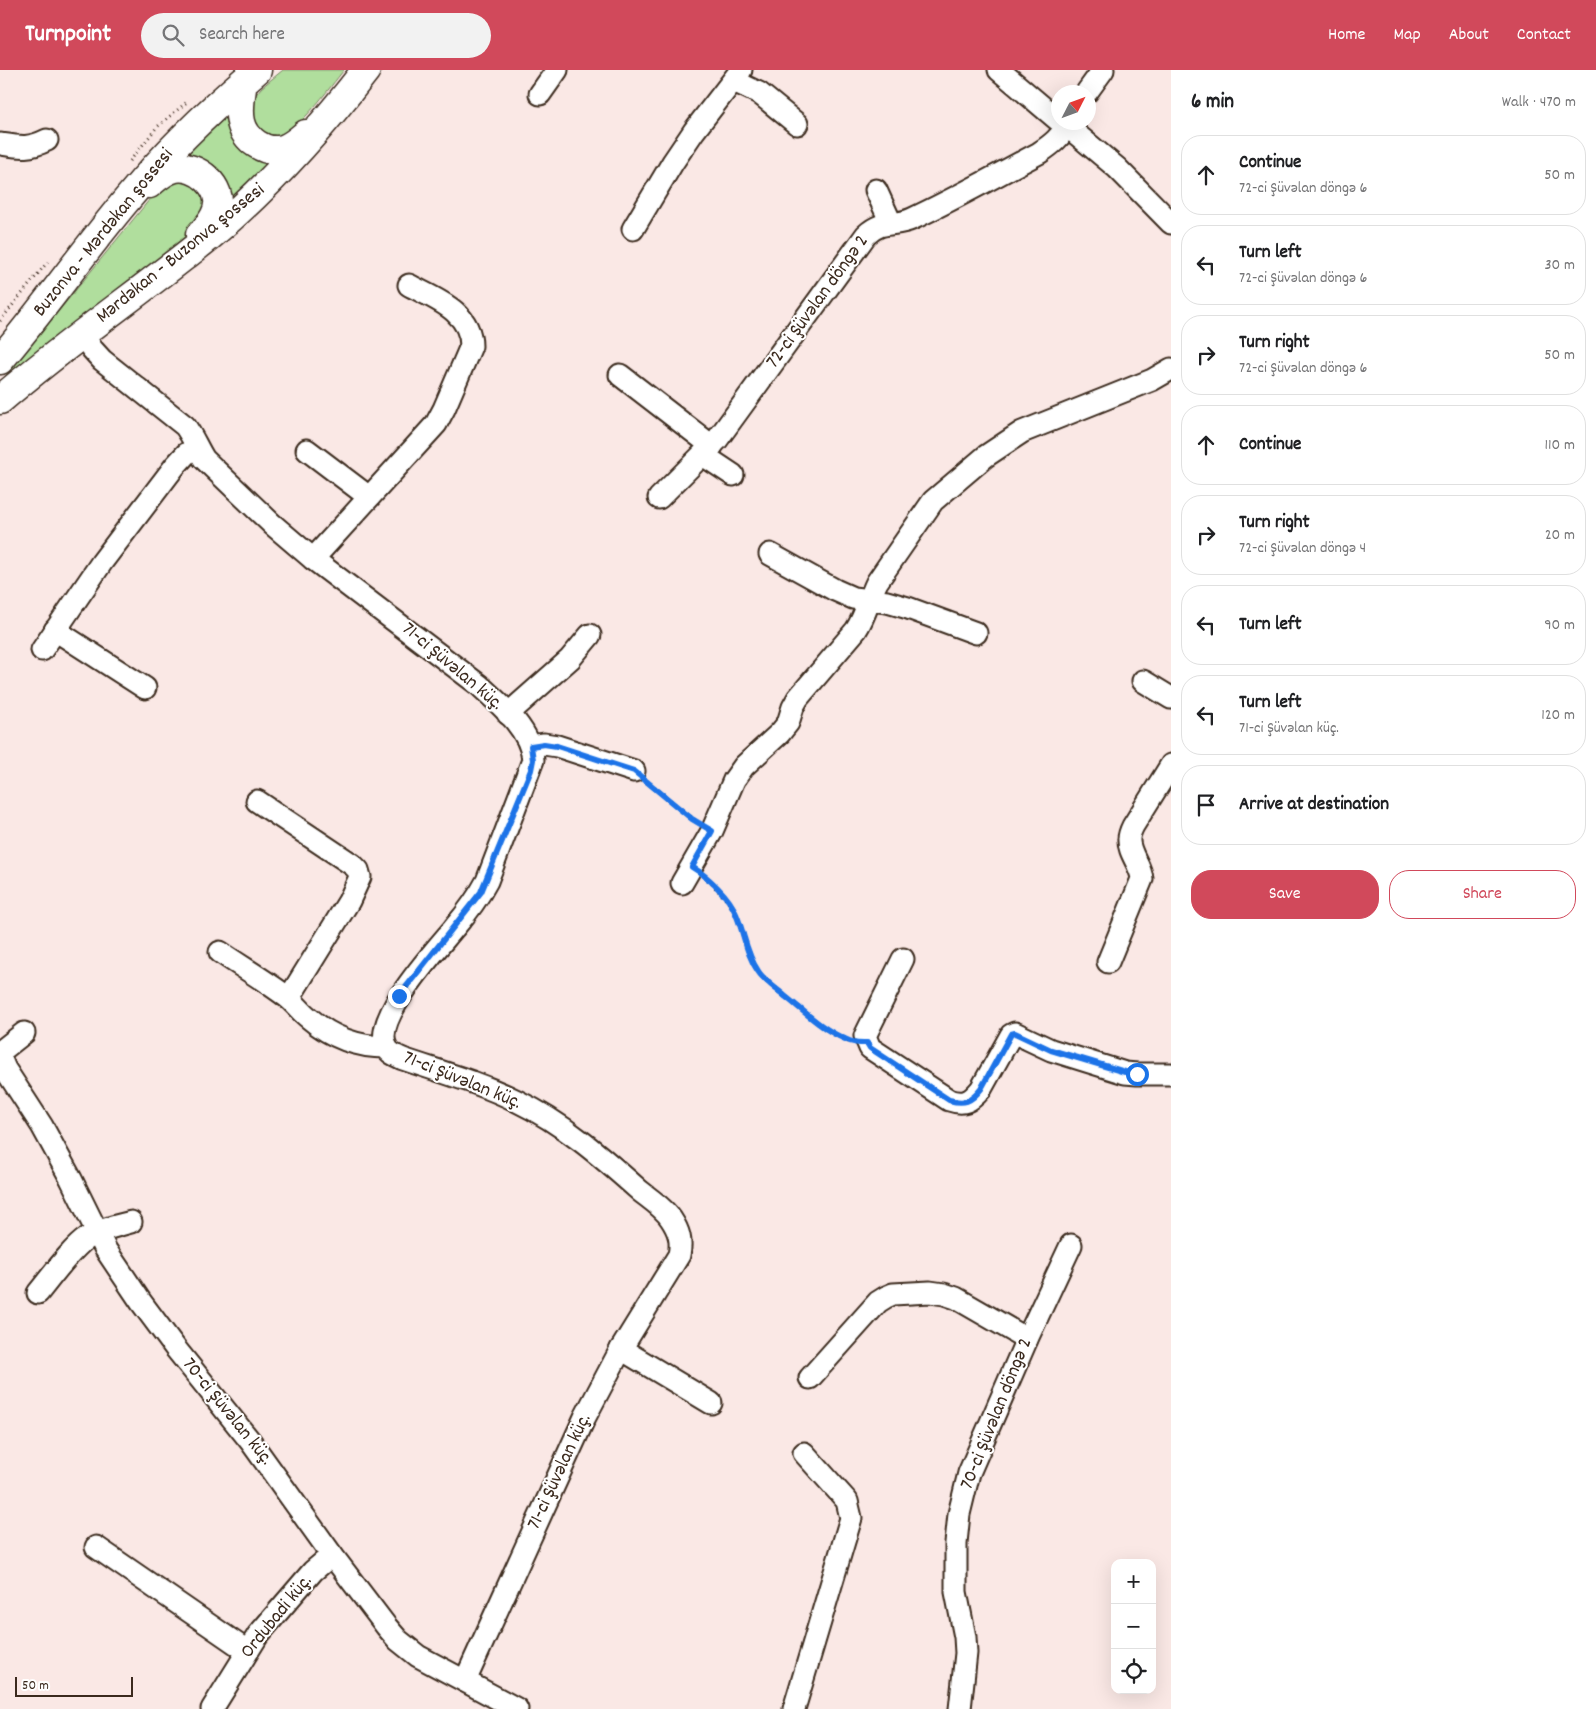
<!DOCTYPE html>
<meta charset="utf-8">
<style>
:root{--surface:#fff;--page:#f2f2f2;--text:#202124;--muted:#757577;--line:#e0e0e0;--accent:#d1495b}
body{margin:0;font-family:Dekko,sans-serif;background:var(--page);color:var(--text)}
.controls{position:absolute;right:15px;bottom:15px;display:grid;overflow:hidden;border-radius:10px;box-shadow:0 5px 20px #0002}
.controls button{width:45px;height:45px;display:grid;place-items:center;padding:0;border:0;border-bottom:1px solid var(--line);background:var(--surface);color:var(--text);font:25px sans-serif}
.compass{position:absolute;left:1051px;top:15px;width:45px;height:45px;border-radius:50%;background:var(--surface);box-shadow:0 5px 20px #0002;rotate:48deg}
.scale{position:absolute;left:15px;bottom:12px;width:118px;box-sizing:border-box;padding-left:5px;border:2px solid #3b2a1e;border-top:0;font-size:14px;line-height:18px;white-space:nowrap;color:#3b2a1e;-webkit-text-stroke:4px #fff;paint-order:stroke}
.stop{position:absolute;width:15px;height:15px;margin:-11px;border:4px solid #1a73e8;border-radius:50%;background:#fff}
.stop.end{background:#1a73e8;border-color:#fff;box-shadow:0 1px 5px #0008}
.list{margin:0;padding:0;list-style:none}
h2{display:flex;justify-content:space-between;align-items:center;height:65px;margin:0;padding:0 20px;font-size:21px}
h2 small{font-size:16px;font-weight:400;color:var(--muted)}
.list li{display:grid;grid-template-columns:32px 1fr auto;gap:15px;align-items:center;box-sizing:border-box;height:80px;margin:0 10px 10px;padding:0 10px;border:1px solid var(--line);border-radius:20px}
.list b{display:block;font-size:19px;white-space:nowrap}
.list p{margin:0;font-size:16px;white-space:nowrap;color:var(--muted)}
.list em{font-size:16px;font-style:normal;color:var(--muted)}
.actions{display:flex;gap:10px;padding:15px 20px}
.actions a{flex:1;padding:11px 0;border:1px solid var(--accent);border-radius:20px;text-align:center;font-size:18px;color:var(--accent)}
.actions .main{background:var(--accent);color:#fff}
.icon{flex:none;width:28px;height:28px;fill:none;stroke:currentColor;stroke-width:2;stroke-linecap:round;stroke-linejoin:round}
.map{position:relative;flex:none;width:1171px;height:1639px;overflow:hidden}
header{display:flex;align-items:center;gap:30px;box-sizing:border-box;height:70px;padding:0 25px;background:var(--accent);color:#fff}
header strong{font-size:24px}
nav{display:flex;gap:28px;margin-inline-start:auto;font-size:18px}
.search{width:350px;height:45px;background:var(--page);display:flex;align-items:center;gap:12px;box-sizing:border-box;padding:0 18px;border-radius:28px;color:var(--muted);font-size:19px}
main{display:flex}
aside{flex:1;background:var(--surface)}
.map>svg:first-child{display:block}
</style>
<header>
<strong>Turnpoint</strong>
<div class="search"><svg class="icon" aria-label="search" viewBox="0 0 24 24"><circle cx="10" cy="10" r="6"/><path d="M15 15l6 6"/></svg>Search here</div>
<nav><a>Home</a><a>Map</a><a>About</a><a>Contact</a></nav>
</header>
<main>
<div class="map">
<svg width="1171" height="1639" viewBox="0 0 1171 1639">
<rect width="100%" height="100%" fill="#fae8e5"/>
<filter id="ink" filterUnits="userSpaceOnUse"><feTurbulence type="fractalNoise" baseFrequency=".02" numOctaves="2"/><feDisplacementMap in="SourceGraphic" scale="10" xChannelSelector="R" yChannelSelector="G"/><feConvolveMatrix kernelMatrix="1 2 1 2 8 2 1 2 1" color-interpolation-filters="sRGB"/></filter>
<g filter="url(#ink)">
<!-- green -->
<g fill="#b0de9d" stroke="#76845e">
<path d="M283 0H344C332 14 292 71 273 68 267 67 258 60 253 56L251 31 261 18Z"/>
<polygon points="230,38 277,90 224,141 175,90"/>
<path d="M180 110C196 113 201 121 206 136L194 161 0 313 154 124 171 112Z"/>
</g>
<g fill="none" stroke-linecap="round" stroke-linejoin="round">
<defs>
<g id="minor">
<polyline points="999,0 1058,50"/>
<polyline points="734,11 759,23 797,54"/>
<polyline points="1087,22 1103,0"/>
<polyline points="540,24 557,0"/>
<polyline points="1062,52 1117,98 1171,153"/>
<path d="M1 74C20 77 29 79 47 70"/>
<polyline points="876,120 891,153"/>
<polyline points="633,159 673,92 694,61 741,0"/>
<path d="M83 265 92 279 102 290 185 356C193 367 197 378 204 389L272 454 313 489 479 615C500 634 531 660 533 690L487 811C478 828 466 844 454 858 437 879 370 950 387 978 390 984 397 986 403 989 441 1002 481 1013 517 1031 563 1053 602 1087 640 1121 650 1129 664 1138 671 1149 679 1161 682 1171 679 1185L621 1279 585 1347 465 1611"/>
<polyline points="620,305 712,376"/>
<polyline points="307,380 369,427"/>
<polyline points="703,385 733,405"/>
<path d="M659 428 717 370 866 165C883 149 894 157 912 149 955 129 997 105 1039 83 1051 75 1062 67 1068 52"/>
<polyline points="770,484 835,520 853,528 887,532 908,538 976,563"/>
<path d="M313 489 436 354 444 339 471 276C471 241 435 229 409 215"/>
<polyline points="55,560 145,618"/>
<polyline points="42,580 102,492 175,396 186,384 196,377"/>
<polyline points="1143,611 1171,628"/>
<polyline points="508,644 570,589 590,565"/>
<polyline points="531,676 544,674 557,676 634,701"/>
<polyline points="257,731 353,795 358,800 360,807 349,831 289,928"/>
<path d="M682 813 712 761 734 710 744 696 780 663 788 653 793 637 798 628 856 560C866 545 869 528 877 512L933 431 986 386 1022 362 1152 310 1171 299"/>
<path d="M220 882C242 897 266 911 287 927 295 933 301 942 309 948 331 967 357 977 386 977"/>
<path d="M903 889 865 966 870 978 949 1030C964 1035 970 1032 981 1019L1011 965 1015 963 1051 980 1125 1003 1137 1004H1171"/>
<path d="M1108 892 1142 809C1141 795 1128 783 1129 769 1129 765 1131 760 1133 756L1171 695"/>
<polyline points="0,982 24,963"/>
<polyline points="0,987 5,999 42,1056 71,1109 106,1180 141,1232 176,1279 251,1372 332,1485 386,1556 398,1570 418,1586 517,1639"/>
<path d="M38 1223C52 1206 71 1179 87 1168 100 1159 117 1156 131 1152"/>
<polyline points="621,1279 711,1333"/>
<polyline points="810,1308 878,1232 886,1227 893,1224 930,1222 944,1224 956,1228 1027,1269"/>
<polyline points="96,1477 247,1581"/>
<polyline points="212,1639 258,1565 313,1501 332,1485"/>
<polyline points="794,1639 851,1448 847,1431 804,1383"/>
<polyline points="960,1639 966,1583 965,1567 956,1522 956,1473 959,1444 969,1403 1027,1269 1071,1175"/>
</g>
<g id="major">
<path d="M243 12C241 25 238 39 241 52 245 70 265 84 283 79 291 77 300 69 306 64"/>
<path d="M149 114C156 108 165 100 175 98 197 94 224 117 217 140 214 150 207 158 200 165"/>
<path d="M0 290C45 237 85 179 130 126 168 80 212 38 257 0"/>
<path d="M0 330C67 272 141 222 210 166 269 117 319 61 366 0"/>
</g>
</defs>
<!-- minor casing -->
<use href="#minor" stroke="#3b2a1e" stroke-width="25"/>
<!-- major casing -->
<use href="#major" stroke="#3b2a1e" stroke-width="31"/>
<!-- path -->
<g stroke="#3b2a1e" stroke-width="3" stroke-dasharray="1 4" stroke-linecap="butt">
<polyline points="130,91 157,57 188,31"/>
<polyline points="0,251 50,189"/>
<polyline points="647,712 697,752"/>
<polyline points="705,806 730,834 736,842 751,888 758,902 773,916 829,962 849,971"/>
</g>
<!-- minor -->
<use href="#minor" stroke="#fff" stroke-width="21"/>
<!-- major -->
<use href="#major" stroke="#fff" stroke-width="28"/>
</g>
</g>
<g fill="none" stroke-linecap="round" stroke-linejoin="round" filter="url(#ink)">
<!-- route -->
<path stroke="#1a73e8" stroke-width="6" d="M399 926 481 822 531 700 533 690 531 676 544 674 557 676 634 701 692 749 712 761 692 797C707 806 730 827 736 844 744 862 746 884 758 901 764 911 777 919 786 927 805 942 823 960 845 969 852 973 859 973 867 973L870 978 949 1030C964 1034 971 1032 981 1019L1011 964 1015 963 1051 980 1125 1002 1137 1004"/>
</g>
<g text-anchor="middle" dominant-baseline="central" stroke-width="4" stroke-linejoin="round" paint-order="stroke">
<!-- street labels -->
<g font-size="20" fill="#3b2a1e" stroke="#fff">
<text transform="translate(104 163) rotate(-51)">Buzonva - Mərdəkan şossesi</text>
<text transform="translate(181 184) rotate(-39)">Mərdəkan - Buzonva şossesi</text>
<text transform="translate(818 232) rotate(-54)">72-ci Şüvəlan döngə 2</text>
<text transform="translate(452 597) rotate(40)">71-ci Şüvəlan küç.</text>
<text transform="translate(462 1011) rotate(22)">71-ci Şüvəlan küç.</text>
<text transform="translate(227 1342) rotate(51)">70-ci Şüvəlan küç.</text>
<text transform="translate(997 1344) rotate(-68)">70-ci Şüvəlan döngə 2</text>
<text transform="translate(560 1402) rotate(-65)">71-ci Şüvəlan küç.</text>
<text transform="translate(277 1547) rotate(-51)">Ordubadi küç.</text>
</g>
</g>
</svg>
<div class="controls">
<button>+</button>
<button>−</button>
<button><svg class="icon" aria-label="locate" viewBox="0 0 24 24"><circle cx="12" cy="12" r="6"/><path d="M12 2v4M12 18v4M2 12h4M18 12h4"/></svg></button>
</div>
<svg class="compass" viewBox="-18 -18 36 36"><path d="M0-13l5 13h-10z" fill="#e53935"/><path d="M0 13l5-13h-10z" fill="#757577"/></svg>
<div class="scale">50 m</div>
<div class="stop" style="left:1137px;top:1004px"></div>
<div class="stop end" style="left:399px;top:926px"></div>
</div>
<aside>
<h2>6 min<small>Walk · 470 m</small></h2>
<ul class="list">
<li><svg class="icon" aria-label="ahead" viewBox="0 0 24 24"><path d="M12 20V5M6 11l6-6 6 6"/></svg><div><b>Continue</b><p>72-ci Şüvəlan döngə 6</p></div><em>50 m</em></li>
<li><svg class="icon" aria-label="left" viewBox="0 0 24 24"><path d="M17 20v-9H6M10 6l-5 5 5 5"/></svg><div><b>Turn left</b><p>72-ci Şüvəlan döngə 6</p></div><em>30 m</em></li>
<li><svg class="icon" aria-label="right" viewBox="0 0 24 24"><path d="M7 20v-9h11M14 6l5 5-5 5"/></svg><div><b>Turn right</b><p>72-ci Şüvəlan döngə 6</p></div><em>50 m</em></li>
<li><svg class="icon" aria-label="ahead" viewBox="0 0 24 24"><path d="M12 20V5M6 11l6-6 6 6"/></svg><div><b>Continue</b></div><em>110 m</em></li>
<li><svg class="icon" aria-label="right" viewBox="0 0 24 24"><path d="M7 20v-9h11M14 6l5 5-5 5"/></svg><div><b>Turn right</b><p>72-ci Şüvəlan döngə 4</p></div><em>20 m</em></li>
<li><svg class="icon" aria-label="left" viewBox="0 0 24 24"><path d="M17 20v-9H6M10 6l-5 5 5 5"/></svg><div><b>Turn left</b></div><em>90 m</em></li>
<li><svg class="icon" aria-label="left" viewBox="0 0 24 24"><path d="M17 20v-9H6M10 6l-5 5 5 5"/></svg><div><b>Turn left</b><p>71-ci Şüvəlan küç.</p></div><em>120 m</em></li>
<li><svg class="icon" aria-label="arrive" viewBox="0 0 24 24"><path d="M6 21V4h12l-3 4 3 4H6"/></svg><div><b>Arrive at destination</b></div></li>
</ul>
<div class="actions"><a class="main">Save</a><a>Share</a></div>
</aside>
</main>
